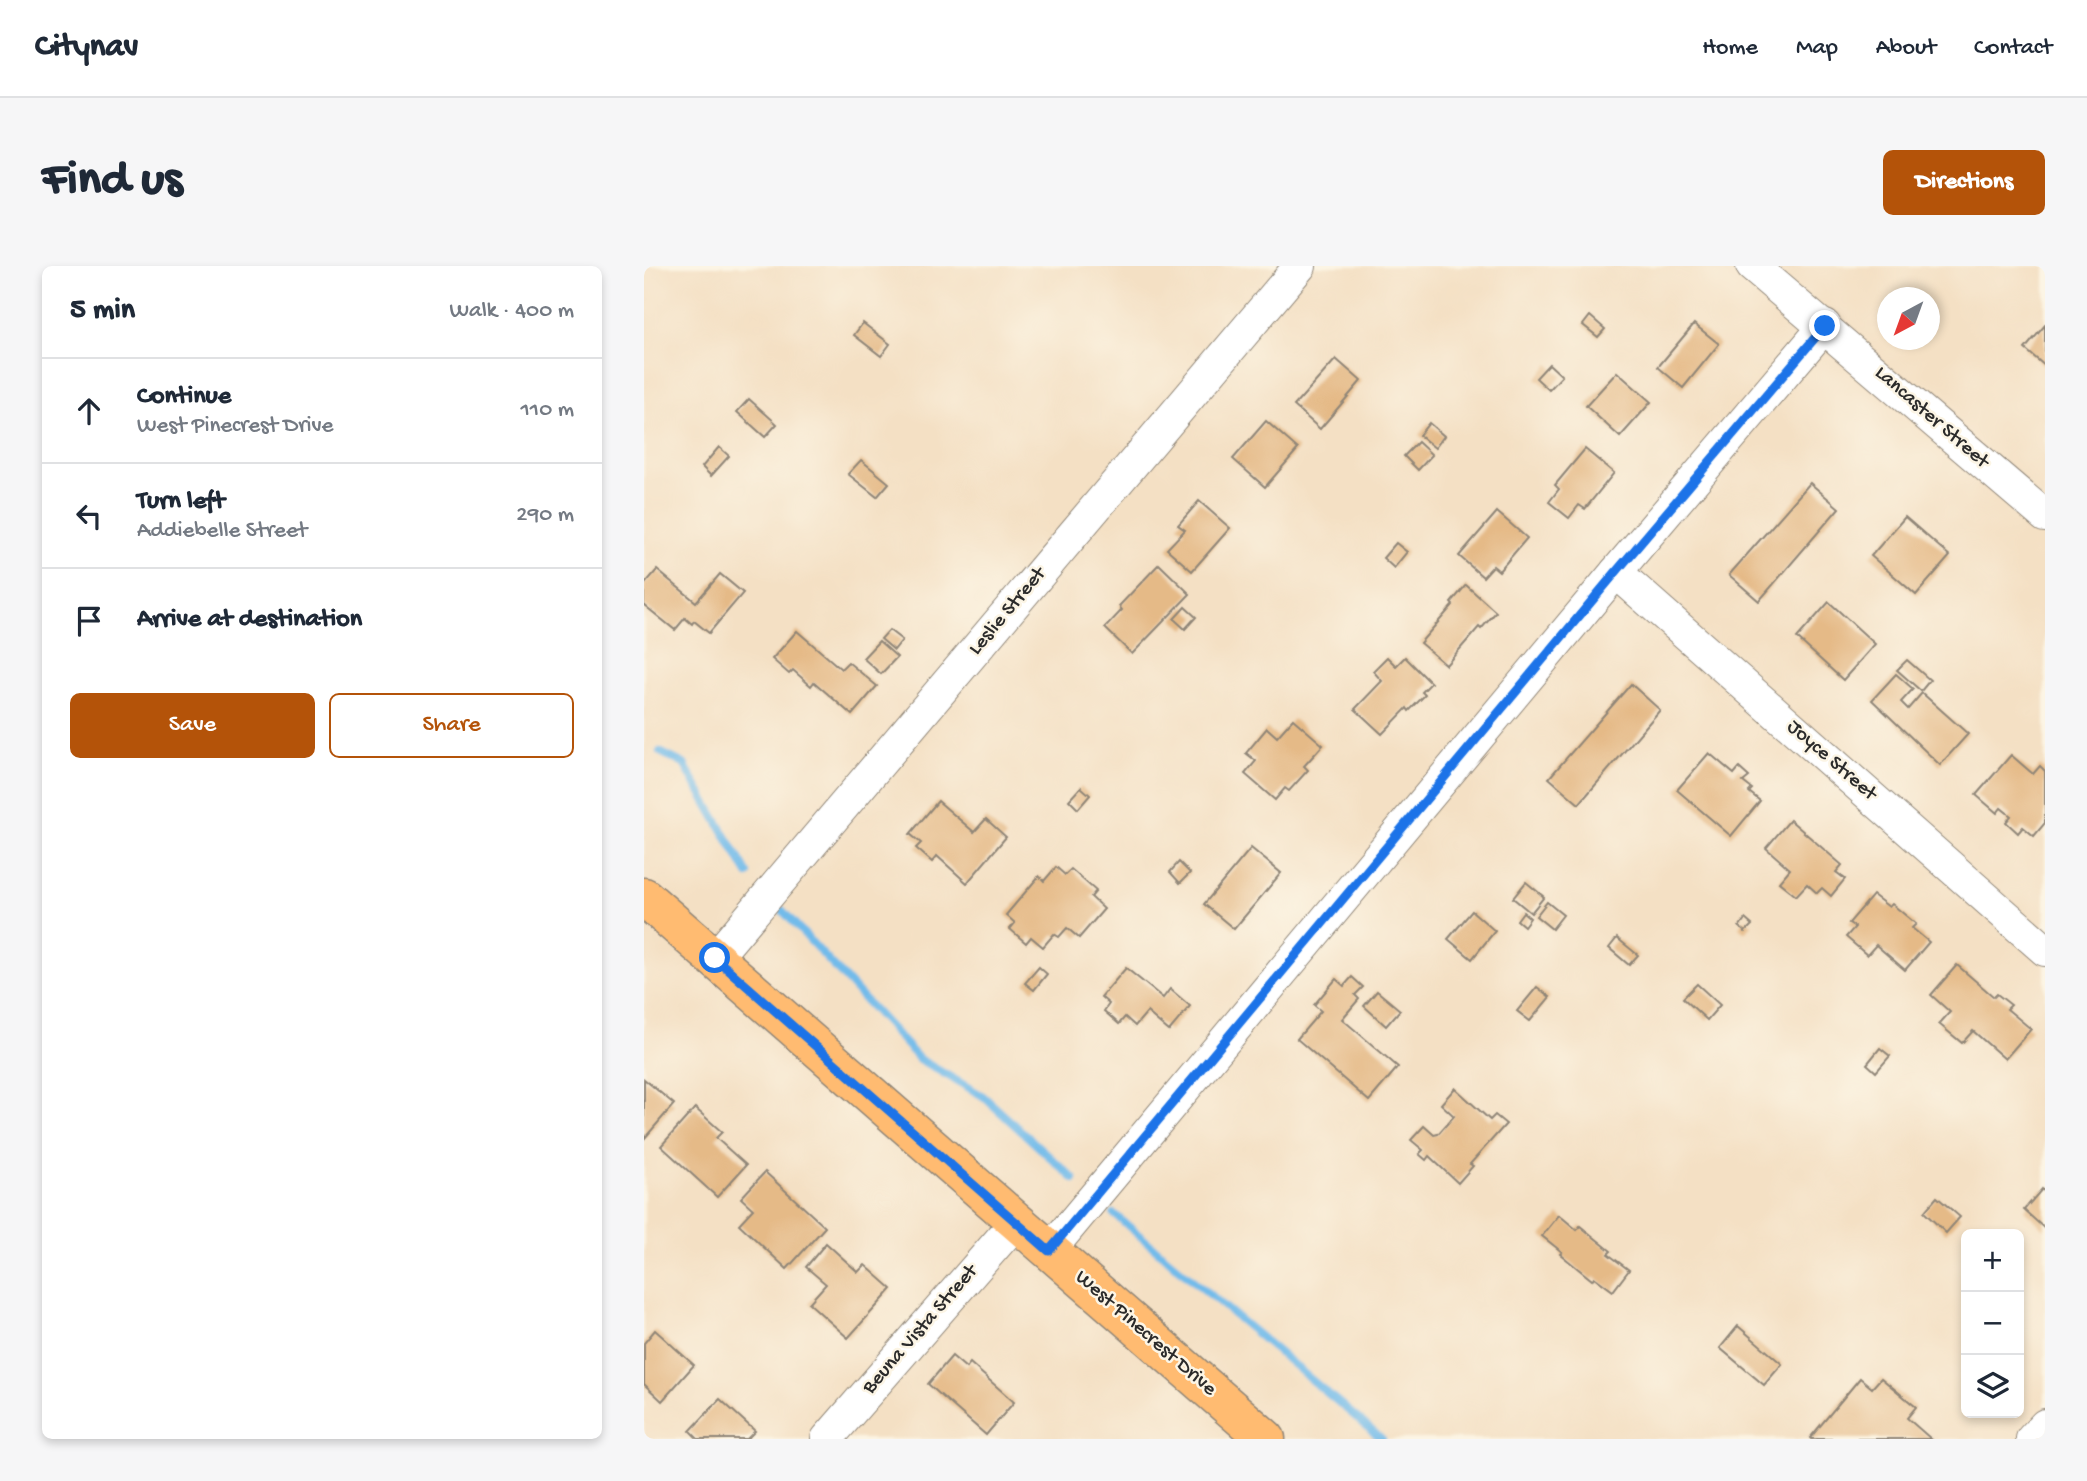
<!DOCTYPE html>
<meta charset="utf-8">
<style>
:root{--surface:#fff;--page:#f6f6f7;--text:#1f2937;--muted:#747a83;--line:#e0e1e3;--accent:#b45309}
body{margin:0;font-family:"Gochi Hand",sans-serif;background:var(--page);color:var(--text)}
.controls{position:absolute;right:21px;bottom:21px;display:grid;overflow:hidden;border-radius:10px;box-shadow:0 4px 10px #0003}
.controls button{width:63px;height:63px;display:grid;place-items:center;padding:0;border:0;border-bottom:2px solid var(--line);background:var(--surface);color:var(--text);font:35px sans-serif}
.compass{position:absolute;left:1233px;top:21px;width:63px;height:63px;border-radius:50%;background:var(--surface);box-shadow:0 4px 10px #0003;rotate:221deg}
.stop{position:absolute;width:21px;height:21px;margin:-16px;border:5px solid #1a73e8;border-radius:50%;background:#fff}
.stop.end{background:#1a73e8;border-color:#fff;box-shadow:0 2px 7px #0008}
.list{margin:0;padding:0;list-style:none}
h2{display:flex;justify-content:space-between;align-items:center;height:91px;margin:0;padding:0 28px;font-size:30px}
h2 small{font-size:23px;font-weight:400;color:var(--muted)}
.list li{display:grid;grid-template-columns:46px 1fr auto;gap:21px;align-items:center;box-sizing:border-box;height:105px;padding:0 28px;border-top:2px solid var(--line)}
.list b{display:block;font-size:26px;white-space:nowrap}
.list p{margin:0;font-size:23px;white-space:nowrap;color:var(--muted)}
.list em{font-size:23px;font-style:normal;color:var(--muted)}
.actions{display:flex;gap:14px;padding:21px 28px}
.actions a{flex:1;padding:16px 0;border:2px solid var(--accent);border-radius:10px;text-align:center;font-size:24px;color:var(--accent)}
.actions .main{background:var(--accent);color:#fff}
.icon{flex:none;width:38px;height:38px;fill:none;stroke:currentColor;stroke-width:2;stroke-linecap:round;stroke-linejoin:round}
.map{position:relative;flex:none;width:1401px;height:1173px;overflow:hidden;border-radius:10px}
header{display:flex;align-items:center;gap:42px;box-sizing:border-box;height:98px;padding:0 35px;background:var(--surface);border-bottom:2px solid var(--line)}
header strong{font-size:33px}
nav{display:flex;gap:38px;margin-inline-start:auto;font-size:24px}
.intro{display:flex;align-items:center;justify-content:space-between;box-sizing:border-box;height:168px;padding:0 42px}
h1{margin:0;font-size:49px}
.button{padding:18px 32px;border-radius:10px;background:var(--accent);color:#fff;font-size:24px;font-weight:700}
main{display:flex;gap:42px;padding:0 42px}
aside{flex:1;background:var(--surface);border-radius:10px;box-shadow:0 4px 10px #0003}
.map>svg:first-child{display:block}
</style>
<header>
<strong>Citynav</strong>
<nav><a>Home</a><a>Map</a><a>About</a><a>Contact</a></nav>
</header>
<div class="intro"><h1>Find us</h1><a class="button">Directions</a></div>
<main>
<aside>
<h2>5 min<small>Walk · 400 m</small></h2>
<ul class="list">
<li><svg class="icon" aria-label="ahead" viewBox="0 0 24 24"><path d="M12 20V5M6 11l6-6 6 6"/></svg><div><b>Continue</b><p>West Pinecrest Drive</p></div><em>110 m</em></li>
<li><svg class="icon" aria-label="left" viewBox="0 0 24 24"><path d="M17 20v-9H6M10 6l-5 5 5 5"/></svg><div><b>Turn left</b><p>Addiebelle Street</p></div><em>290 m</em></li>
<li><svg class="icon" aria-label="arrive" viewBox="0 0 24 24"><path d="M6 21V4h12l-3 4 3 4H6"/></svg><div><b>Arrive at destination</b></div></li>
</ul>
<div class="actions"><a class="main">Save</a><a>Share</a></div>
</aside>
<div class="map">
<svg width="1401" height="1173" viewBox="0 0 1401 1173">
<rect width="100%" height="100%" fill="#fcf5e5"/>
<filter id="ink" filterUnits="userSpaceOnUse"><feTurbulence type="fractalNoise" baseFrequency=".0143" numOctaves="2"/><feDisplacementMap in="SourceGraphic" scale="14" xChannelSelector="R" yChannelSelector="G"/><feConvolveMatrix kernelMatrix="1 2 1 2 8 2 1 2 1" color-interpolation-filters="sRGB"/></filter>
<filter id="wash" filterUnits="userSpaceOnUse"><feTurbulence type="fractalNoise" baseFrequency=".00686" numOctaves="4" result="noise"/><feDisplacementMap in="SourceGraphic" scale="28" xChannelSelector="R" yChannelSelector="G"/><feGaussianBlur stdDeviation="1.57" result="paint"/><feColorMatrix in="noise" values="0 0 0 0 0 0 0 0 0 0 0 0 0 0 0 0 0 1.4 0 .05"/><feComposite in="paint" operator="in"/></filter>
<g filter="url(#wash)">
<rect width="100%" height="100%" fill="#f4e0c4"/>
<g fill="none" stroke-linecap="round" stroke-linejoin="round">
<!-- stream -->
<g stroke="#72bbea" stroke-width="8">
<polyline points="16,486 40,498 104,608"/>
<polyline points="138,644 275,793 339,830 430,913"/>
<polyline points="470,948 738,1173"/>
</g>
</g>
<g id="blocks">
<!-- building -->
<g fill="#e5ba87">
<polygon points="946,50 961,63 954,71 939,59"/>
<polygon points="219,57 246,78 237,90 210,69"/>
<polygon points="1050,58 1075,78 1039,122 1014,101"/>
<polygon points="1401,59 1401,100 1381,83"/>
<polygon points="692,93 717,115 676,163 650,140"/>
<polygon points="905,98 918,110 905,124 892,112"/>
<polygon points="973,106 1007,136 976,171 942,140"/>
<polygon points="105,133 133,158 121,171 93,146"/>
<polygon points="622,155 654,183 621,221 589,193"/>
<polygon points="785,157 800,170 791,182 775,169"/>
<polygon points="774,176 788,189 774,204 760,190"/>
<polygon points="75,181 85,190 67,210 58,201"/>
<polygon points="941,183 970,207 941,243 935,239 925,252 905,236 915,223 911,219"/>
<polygon points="217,194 245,217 233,231 204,208"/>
<polygon points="1166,217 1195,242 1115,335 1085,309"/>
<polygon points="555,235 586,262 548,305 523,283 541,264 534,259"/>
<polygon points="853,246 883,272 855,305 849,300 839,311 815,290"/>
<polygon points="1261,251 1306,290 1272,329 1227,290"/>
<polygon points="752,277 763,286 750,302 739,292"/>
<polygon points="515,298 546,328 488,388 461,362 478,344 475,340"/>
<polygon points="13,304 52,336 76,308 99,327 65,367 50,355 48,358 41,352 31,364 0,339 0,319"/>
<polygon points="822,319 852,346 837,363 835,361 802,399 776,377 809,339 807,337"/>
<polygon points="1185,336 1231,378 1199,414 1153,372"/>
<polygon points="541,341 552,351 541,363 530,353"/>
<polygon points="245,364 258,374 250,384 237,373"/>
<polygon points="153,365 197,403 204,396 233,420 208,449 170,416 167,420 149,404 145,408 128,393"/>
<polygon points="235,375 253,391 237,408 219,392"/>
<polygon points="743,391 752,400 761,391 787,417 778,426 781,429 765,445 763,442 738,468 711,443 738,415 729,405"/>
<polygon points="1263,394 1286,414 1277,425 1253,404"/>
<polygon points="1252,408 1269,423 1257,436 1264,443 1278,427 1324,468 1296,499 1228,434"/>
<polygon points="987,418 1016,444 935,538 905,512"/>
<polygon points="649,453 679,479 660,500 664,504 645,525 641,522 631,534 601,508 612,495 602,487 623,462 633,471"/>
<polygon points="1065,487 1090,508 1095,502 1105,511 1099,516 1108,523 1105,526 1116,535 1087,570 1033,524"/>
<polygon points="1367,489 1389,508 1396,500 1401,505 1401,557 1390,570 1379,561 1374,567 1362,556 1367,550 1357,542 1353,547 1332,529"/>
<polygon points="437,521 446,529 434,543 425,534"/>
<polygon points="294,535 330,566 342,553 362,571 323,617 293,590 288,596 272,582 277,577 266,568"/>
<polygon points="1146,554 1198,599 1192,606 1201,613 1187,630 1178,622 1173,627 1163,618 1152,630 1135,616 1146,603 1122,582"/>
<polygon points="607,582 637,607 590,663 560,638"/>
<polygon points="535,596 546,607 536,617 526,606"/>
<polygon points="412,601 421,609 427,603 452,625 447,631 460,643 435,672 423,662 415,671 410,668 399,681 387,671 382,677 366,663 371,657 362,649 395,610 400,615"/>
<polygon points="882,616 900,631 887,647 869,632"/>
<polygon points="1229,629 1245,641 1248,638 1272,658 1268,662 1285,676 1261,704 1232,679 1223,689 1202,671 1211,661 1205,657"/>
<polygon points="903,636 919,649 908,663 892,650"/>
<polygon points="828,645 851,665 828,693 804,673"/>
<polygon points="879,646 886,652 880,660 873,654"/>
<polygon points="1101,653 1108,659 1101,666 1095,661"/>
<polygon points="973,672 994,689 985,699 965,682"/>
<polygon points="1313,699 1350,731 1353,728 1367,739 1363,743 1387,763 1361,793 1329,765 1318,777 1295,758 1306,746 1287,729"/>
<polygon points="395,701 403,708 390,724 381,717"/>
<polygon points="482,702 519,732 526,723 546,740 525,765 503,746 491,760 481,751 475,758 460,745 465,738 457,731"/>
<polygon points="708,711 719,721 711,729 715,733 698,753 754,801 725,835 653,773 677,745 670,739 692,713 700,720"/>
<polygon points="1053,718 1076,739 1063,754 1039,732"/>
<polygon points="893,721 906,731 886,755 873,745"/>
<polygon points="733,725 756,744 742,760 720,740"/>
<polygon points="1236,782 1246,790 1232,806 1223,798"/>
<polygon points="0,813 30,838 0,873"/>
<polygon points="811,822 846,854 851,849 862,858 826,898 829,900 814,917 785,890 782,894 775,888 779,884 767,874 780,860 790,869 794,868 810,850 797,838"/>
<polygon points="51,842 78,866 72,872 102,899 73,931 17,880"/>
<polygon points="121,906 181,961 143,1003 95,958 109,943 97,932"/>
<polygon points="1398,923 1401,926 1401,963 1380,944"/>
<polygon points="1293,931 1316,951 1302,967 1280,946"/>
<polygon points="915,949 933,964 936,960 967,985 964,988 985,1004 969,1025 950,1011 948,1014 916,988 918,986 898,970"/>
<polygon points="182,977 214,1006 221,999 248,1023 204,1072 165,1037 182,1018 162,1001"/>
<polygon points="1094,1060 1138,1098 1120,1119 1076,1082"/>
<polygon points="11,1064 50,1099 18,1135 0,1118 0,1077"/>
<polygon points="308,1090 322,1102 326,1097 370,1136 342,1169 284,1118"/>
<polygon points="1216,1112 1228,1122 1237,1112 1272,1141 1263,1152 1287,1173 1167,1173 1166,1172"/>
<polygon points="76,1133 111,1165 103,1173 54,1173 46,1165"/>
</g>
</g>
</g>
<g filter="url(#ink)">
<use href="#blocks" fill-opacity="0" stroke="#908678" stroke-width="2"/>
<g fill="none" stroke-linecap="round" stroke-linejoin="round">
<defs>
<g id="minor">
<polyline points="1108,0 1401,250"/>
<polyline points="972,306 1401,684"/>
<polyline points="71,692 656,0"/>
<polyline points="405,985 972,306 1181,60"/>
<polyline points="183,1173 372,956"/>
<polyline points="1388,1173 1401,1159"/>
</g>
<polyline id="primary" points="0,631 622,1173"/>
</defs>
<!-- minor casing -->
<use href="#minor" stroke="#908678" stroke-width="34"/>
<!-- primary casing -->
<use href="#primary" stroke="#908678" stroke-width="41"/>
<!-- minor -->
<use href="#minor" stroke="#fff" stroke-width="32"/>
<!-- primary -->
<use href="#primary" stroke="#ffbb71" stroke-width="38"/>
</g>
</g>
<g fill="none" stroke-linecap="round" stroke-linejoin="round" filter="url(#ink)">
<!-- route -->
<polyline stroke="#1a73e8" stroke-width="9" points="71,692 405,985 972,306 1181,60"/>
</g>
<g text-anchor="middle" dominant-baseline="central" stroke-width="5" stroke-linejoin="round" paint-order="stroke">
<!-- street labels -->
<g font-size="21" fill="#2b2b2b" stroke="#fcf5e5">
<text transform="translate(1287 152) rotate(41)">Lancaster Street</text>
<text transform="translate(364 346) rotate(-50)">Leslie Street</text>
<text transform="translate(1187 495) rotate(41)">Joyce Street</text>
<text transform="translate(277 1064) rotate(-49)">Beuna Vista Street</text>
<text transform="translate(501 1068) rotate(41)">West Pinecrest Drive</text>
</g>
</g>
</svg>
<div class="controls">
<button>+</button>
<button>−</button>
<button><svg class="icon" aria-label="layers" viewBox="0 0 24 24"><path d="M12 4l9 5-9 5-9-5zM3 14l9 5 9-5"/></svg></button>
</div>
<svg class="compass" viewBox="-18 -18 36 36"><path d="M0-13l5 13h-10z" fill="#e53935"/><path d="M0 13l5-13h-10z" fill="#747a83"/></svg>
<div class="stop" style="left:71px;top:692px"></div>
<div class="stop end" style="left:1181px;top:60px"></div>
</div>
</main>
